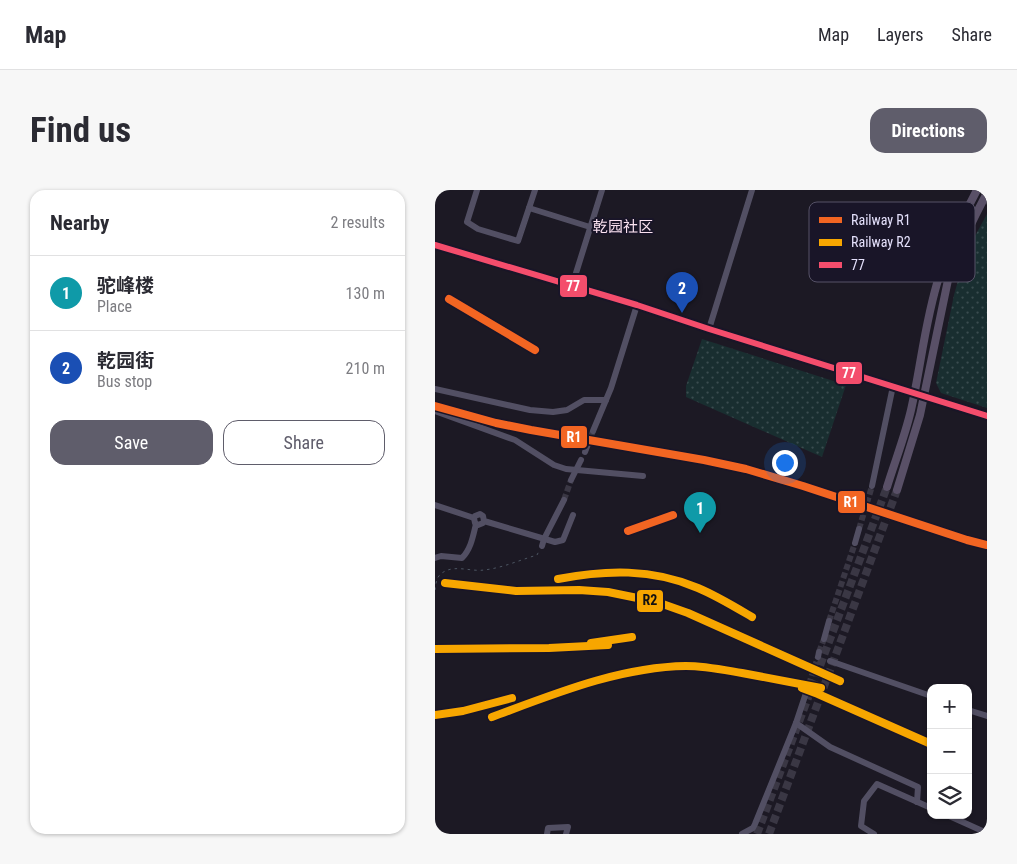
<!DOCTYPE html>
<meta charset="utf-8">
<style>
:root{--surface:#fff;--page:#f7f7f7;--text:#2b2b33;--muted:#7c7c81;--line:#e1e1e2;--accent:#5f5d6b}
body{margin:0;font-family:"Roboto Condensed","Noto Sans SC",sans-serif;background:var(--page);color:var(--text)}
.controls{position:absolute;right:15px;bottom:15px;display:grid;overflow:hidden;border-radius:10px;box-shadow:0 1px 4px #0004}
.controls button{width:45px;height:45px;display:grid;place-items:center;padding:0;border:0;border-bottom:1px solid var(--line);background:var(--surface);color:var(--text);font:25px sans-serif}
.you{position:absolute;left:349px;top:272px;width:18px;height:18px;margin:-12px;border:4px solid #fff;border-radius:50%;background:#1a73e8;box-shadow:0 0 0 8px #1a73e833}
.badge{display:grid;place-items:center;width:32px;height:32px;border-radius:50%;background:var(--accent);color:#fff;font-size:16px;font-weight:700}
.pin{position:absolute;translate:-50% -41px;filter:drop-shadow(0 1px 2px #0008)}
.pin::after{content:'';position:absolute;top:26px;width:18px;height:15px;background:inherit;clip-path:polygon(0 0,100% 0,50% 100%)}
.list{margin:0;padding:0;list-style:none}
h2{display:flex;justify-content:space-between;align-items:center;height:65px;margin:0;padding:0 20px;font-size:21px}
h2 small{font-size:16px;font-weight:400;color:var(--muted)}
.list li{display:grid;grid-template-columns:32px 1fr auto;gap:15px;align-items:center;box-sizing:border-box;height:75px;padding:0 20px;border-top:1px solid var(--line)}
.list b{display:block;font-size:19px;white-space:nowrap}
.list p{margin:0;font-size:16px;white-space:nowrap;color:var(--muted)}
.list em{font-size:16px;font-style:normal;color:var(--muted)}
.actions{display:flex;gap:10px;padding:15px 20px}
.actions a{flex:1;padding:11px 0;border:1px solid var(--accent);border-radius:15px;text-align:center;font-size:18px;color:var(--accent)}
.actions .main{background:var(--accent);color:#fff}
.icon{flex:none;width:28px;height:28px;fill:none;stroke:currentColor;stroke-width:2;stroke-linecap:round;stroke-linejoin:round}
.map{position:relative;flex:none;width:552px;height:644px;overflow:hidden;border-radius:15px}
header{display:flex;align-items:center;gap:30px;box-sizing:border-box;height:70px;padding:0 25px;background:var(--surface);border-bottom:1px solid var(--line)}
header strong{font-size:24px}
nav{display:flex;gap:28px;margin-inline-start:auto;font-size:18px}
.intro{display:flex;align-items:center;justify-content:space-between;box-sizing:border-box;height:120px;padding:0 30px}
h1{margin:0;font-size:35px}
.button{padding:12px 22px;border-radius:15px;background:var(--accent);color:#fff;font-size:18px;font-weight:700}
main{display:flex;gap:30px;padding:0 30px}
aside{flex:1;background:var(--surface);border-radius:15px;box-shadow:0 1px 4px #0004}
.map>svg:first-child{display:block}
</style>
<header>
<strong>Map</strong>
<nav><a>Map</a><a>Layers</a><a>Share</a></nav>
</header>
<div class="intro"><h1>Find us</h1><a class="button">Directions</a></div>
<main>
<aside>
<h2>Nearby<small>2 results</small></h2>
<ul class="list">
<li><span class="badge" style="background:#0f9aa8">1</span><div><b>驼峰楼</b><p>Place</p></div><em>130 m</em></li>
<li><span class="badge" style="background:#1a4fb4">2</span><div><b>乾园街</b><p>Bus stop</p></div><em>210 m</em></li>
</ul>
<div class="actions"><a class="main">Save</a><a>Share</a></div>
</aside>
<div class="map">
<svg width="552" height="644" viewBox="0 0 552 644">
<defs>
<pattern id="grass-dots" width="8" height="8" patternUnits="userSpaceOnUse" patternTransform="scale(1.25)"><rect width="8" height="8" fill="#192e30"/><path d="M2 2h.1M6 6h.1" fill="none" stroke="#3a4c4f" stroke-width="1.8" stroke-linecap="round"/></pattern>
</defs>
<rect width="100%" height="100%" fill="#1c1924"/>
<!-- grass -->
<g fill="url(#grass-dots)">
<polygon points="552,24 552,218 506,203 501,193 519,105 526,80 540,46"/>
<polygon points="267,149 411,195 387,267 251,207 251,196"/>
</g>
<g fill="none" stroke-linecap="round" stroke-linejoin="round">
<!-- minor-tunnel -->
<g stroke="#3a3744" stroke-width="6" stroke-dasharray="6 3" stroke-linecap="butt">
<polyline points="153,254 158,241"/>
<polyline points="129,310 136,290"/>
<polyline points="424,339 437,296"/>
<polyline points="394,431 420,353"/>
<polyline points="384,462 389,449"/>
<polyline points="371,503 383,467"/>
</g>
<!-- major-tunnel -->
<g stroke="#3a3744" stroke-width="8" stroke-dasharray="8 4" stroke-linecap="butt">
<polyline points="322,644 452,297"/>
<polyline points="334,644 462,300"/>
</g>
<!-- path -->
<path stroke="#4c5562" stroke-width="1" stroke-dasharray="2.5 4" stroke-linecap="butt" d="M0 400C1 394 1 387 7 383 19 374 36 382 49 380 67 378 85 370 102 365L104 361"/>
<!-- minor -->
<g stroke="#524f63" stroke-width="6">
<polyline points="42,0 32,32 43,39 83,51 100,0"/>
<polyline points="94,18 155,37"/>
<polyline points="0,55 202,115 274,139 552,226"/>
<polyline points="141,83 167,0"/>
<polyline points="274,139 317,0"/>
<polyline points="0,199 95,220 118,222 132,220 149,210 171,210"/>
<polyline points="0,221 80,250 119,275 131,279 208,286"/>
<polyline points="158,241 176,198 202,115"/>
<polyline points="150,262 153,254"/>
<polyline points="136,290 146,270"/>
<polyline points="437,296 458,196"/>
<polyline points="0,315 39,328"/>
<polyline points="49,331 48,333 43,335 40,333 39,328 40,326 45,324 48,326 49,331 120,352 128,350 138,325"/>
<polyline points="420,353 424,339"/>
<polyline points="107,356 109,349 129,310"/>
<path d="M0 368 6 366 27 368C36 359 38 346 41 334"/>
<polyline points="389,449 394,431"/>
<polyline points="383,467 384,462"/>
<polyline points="395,471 496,506"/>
<polyline points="533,520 552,526"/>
<polyline points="361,533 395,557 483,597 482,612"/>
<polyline points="512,625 552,643"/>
<polyline points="112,644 113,638 133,637 131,644"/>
<polyline points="307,644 318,638 320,634 361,533 371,503"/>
<polyline points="439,644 426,636 429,611 442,594 496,618"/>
</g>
<!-- major -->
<g stroke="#595067" stroke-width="8">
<path d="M452 297C460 271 470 246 476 220 486 176 490 130 504 87 513 56 527 28 542 0"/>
<path d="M462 300 485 225 513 90C523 59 537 31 552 3"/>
</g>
<defs>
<polyline id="bus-1" points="0,55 202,115 274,139 552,226"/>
</defs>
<!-- bus-1 casing -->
<use href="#bus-1" stroke="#191528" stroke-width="10"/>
<!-- bus-1 -->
<use href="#bus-1" stroke="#f44d6c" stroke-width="6"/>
<defs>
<g id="rail-1">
<polyline points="14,109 100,160"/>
<polyline points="0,216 61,233 96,240 269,270 311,279 368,296 532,350 552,355"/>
<polyline points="193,341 238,325"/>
</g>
<g id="rail-2">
<path d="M123 389C170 380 217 378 263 398 282 406 300 417 317 427"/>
<polyline points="10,393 81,401 144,400 173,402 222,412 253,423 405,491"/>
<polyline points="156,453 197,447"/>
<polyline points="0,459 114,458 173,455"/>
<polyline points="367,498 383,504 496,554"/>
<polyline points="0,525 28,521 77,508"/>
<path d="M57 527C119 504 184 477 251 476 270 476 289 480 307 483 334 488 360 493 386 498"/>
</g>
</defs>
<!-- rail-1 casing -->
<use href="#rail-1" stroke="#191528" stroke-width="11"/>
<!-- rail-2 casing -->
<use href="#rail-2" stroke="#191528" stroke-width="11"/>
<!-- rail-1 -->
<use href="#rail-1" stroke="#f26522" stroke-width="8"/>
<!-- rail-2 -->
<use href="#rail-2" stroke="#f7a600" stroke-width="8"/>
</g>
<g text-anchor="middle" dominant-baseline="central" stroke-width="4" stroke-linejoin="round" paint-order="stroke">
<!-- neighbourhood labels -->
<g font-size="15" fill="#fbe2f1" stroke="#191528">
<text x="188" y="37">乾园社区</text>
</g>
</g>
<!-- legend -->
<rect x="374" y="12" width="166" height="80" rx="8" fill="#191528" stroke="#565267" stroke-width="1"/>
<rect x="384" y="27" width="23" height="6" fill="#f26522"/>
<rect x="384" y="49" width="23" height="7" fill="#f7a600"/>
<rect x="384" y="72" width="23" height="6" fill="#f44d6c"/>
<g font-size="14" fill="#e4e0fb">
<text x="416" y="35">Railway R1</text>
<text x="416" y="57">Railway R2</text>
<text x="416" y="80">77</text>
</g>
<g stroke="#191528" stroke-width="2">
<rect x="124" y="84" width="29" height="24" rx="5" fill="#f44d6c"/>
<rect x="400" y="171" width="28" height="24" rx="5" fill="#f44d6c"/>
<rect x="125" y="235" width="28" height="24" rx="5" fill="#f26522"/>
<rect x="402" y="300" width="29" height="24" rx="5" fill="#f26522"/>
<rect x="201" y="399" width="28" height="24" rx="5" fill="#f7a600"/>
</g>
<g font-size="14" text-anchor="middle" font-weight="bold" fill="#fff">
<text x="138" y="101">77</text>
<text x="414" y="188">77</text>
<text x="139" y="252">R1</text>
<text x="416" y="317">R1</text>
</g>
<g font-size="14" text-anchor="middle" font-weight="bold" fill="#111">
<text x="215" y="415">R2</text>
</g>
</svg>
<div class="controls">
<button>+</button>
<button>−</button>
<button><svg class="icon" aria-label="layers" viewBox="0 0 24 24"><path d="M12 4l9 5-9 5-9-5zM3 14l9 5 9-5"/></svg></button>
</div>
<div class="you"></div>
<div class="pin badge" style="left:265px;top:343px;background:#0f9aa8">1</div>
<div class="pin badge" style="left:247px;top:123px;background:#1a4fb4">2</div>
</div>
</main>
